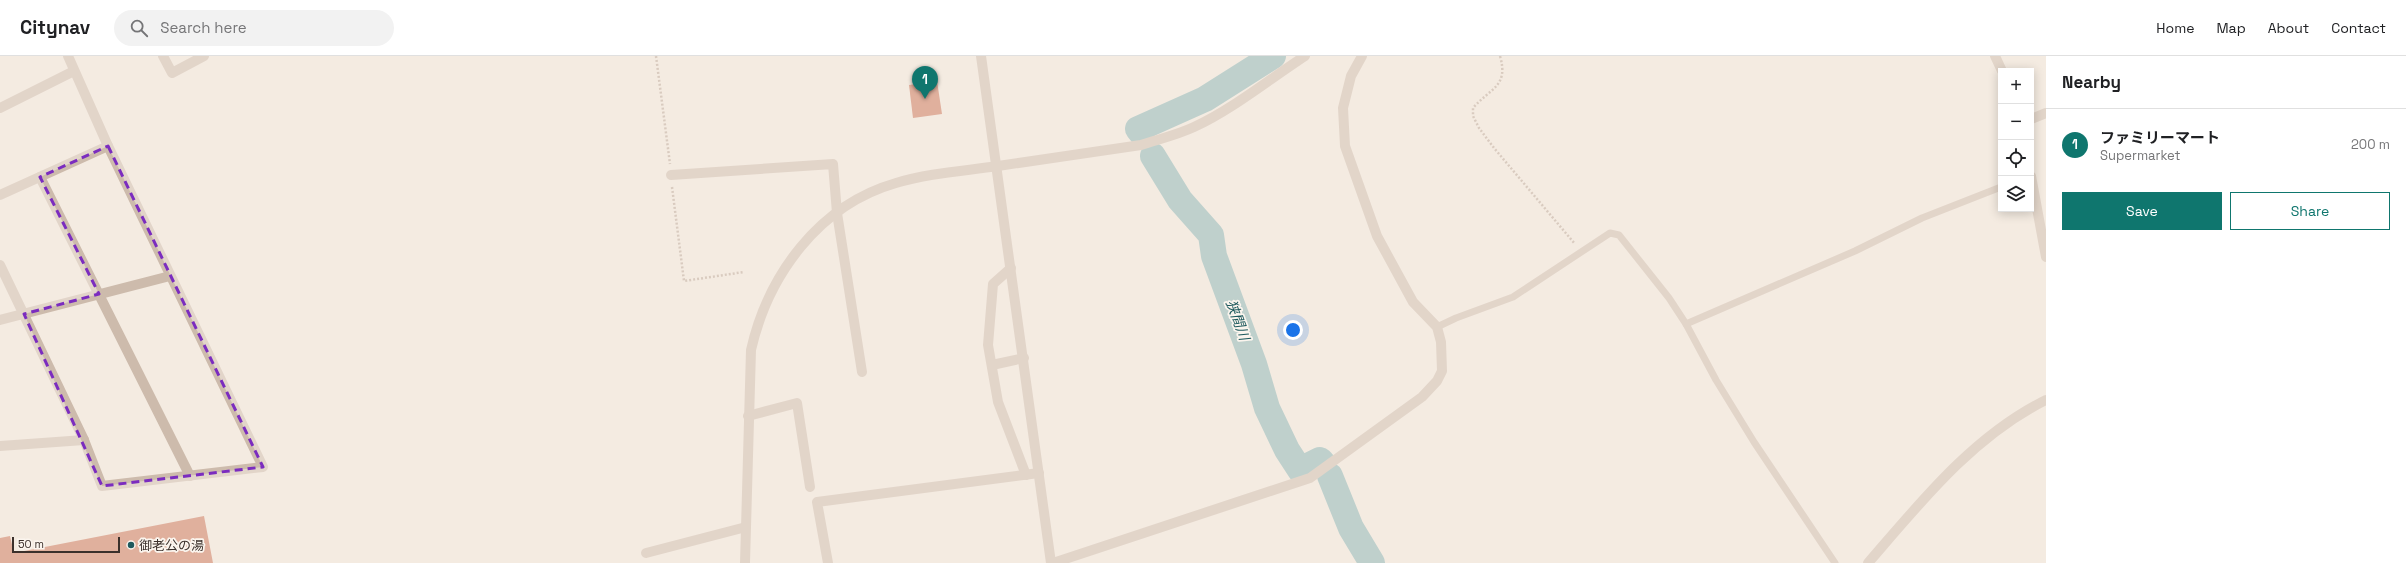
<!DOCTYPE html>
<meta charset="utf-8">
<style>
:root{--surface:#fff;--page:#f2f2f2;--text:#202124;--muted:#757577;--line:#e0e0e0;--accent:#0f766e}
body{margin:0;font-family:"Space Grotesk","Noto Sans JP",sans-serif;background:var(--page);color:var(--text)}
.controls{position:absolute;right:12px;top:12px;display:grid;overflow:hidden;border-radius:0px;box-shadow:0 2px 10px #0003}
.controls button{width:36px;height:36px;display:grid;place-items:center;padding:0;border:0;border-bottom:1px solid var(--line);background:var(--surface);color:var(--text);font:20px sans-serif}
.scale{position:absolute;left:12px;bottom:10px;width:108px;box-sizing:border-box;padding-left:4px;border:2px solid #3b302b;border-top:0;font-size:11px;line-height:14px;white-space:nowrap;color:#3b302b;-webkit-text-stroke:3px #fbf5ee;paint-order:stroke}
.you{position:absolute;left:1293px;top:274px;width:14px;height:14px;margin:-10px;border:3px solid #fff;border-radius:50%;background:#1a73e8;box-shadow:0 0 0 6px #1a73e833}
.badge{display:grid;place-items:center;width:26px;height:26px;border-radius:50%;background:var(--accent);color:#fff;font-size:13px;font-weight:700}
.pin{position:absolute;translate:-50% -33px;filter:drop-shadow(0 1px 2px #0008)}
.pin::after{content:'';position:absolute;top:21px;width:14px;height:12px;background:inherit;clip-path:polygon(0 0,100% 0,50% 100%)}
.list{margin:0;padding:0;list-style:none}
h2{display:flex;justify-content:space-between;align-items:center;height:52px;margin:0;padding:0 16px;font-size:17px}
h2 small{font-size:13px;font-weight:400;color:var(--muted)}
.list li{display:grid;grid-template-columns:26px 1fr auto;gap:12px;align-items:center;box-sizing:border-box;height:72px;padding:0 16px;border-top:1px solid var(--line)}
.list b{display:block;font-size:15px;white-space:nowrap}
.list p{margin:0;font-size:13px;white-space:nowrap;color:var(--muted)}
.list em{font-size:13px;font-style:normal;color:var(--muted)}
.actions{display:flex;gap:8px;padding:12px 16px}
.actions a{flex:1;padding:9px 0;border:1px solid var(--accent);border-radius:0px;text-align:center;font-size:14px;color:var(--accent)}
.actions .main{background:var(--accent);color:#fff}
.icon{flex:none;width:22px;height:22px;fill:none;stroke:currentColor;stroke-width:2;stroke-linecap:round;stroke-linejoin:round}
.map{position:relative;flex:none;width:2046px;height:507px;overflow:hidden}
header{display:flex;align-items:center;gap:24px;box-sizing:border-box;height:56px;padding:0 20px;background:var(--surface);border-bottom:1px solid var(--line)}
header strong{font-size:19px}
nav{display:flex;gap:22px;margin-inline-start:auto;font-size:14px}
.search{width:280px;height:36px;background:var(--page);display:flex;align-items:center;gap:10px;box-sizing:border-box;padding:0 14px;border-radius:22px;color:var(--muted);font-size:15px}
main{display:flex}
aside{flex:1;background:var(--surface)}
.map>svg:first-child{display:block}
</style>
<header>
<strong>Citynav</strong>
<div class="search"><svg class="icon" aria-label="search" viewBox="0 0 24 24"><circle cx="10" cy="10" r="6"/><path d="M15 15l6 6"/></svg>Search here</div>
<nav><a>Home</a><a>Map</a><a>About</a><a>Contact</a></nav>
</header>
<main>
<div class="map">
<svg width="2046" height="507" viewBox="0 0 2046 507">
<rect width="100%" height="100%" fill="#f4ebe1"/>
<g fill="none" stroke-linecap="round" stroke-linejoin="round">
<!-- river -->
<g stroke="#7fb0b2" stroke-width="26">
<polyline points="1142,78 1138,73 1205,43 1273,0"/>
<polyline points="1153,100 1180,144 1211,179 1214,200 1254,308 1267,352 1287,394 1300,414 1320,404 1322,406"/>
<polyline points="1330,420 1351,472 1372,507"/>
</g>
</g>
<!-- building -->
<g fill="#c8694b">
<polygon points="937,25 942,58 913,62 909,29"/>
<polygon points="204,460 213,507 0,507 0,482 10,480 14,497"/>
</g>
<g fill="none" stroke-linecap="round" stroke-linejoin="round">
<!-- path -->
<g stroke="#b9a596" stroke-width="2.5" stroke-dasharray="2 2" stroke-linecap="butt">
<polyline points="656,0 670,108"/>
<path d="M1500 0C1509 31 1490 32 1473 52V60L1479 72 1494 92 1575 188"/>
<polyline points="672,131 684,225 744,216"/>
</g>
<!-- service -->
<g stroke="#cdbbac" stroke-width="7">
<polyline points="1686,268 1855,195 1922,162 2001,131"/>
<polyline points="1437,271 1456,262 1513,241 1610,177 1619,179 1669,242 1686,268 1716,324 1754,386 1835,507"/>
</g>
<!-- minor -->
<g stroke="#cdbbac" stroke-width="10">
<polyline points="163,0 172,17 204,0"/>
<polyline points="0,52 74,15"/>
<polyline points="2031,63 2046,57"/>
<polyline points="671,119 833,108 837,157 862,316"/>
<polyline points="40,121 190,420"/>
<polyline points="0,139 108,90"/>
<polyline points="0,209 84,384 102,430 263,411 108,90 68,0"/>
<polyline points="1011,212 993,228 988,289 998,346 1026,419"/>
<polyline points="0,264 170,220"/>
<polyline points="992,309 1024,302"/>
<polyline points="748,360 797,347 810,431"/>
<polyline points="0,390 84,384"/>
<polyline points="646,497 746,471"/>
<polyline points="828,507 817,446 1039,417"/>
<polyline points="1053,507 1310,422 1422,341 1437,325 1442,315 1441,286 1437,271 1413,246 1377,180 1345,90 1343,52 1351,20 1362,0"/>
</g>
<!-- tertiary -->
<g stroke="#cdbbac" stroke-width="10">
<polyline points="981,0 1051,507"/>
<polyline points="1995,0 2002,15"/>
<polyline points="2031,120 2046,201"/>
<path d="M745 507 751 294C768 219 819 149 896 127 929 117 964 115 998 110 1046 103 1093 96 1141 89 1159 83 1177 79 1194 71 1230 55 1271 22 1305 0"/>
<path d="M1868 507C1920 447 1973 380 2046 344"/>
</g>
</g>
<!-- marked area -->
<path d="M0 0H2046V507H0ZM108 90 263 411 102 430 24 258 99 238 40 121Z" fill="#f4ebe1" fill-opacity=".55" fill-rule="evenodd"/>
<path fill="none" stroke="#7b2cbf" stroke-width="3" stroke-dasharray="8 5" stroke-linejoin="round" d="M108 90 263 411 102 430 24 258 99 238 40 121Z"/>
<!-- markers -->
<circle fill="#1f5a5e" stroke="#fbf5ee" stroke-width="1.5" cx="131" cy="489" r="4"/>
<g text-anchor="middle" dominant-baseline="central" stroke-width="3.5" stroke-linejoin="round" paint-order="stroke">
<!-- poi labels -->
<g font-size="13" fill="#3b302b" stroke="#fbf5ee" text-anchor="start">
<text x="139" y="489">御老公の湯</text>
</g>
<!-- water labels -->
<g font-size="14" font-style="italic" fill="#1f5a5e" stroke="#fbf5ee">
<text transform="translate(1238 264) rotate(70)">狭間川</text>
</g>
</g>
</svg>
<div class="controls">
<button>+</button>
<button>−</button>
<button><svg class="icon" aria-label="locate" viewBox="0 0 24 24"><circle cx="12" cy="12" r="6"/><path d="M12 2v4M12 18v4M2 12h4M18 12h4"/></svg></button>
<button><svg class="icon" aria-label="layers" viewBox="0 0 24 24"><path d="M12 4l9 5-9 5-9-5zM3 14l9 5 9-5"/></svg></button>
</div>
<div class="scale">50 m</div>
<div class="you"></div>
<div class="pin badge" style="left:925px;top:43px">1</div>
</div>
<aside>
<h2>Nearby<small></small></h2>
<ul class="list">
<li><span class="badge">1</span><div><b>ファミリーマート</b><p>Supermarket</p></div><em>200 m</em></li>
</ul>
<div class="actions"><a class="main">Save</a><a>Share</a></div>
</aside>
</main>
